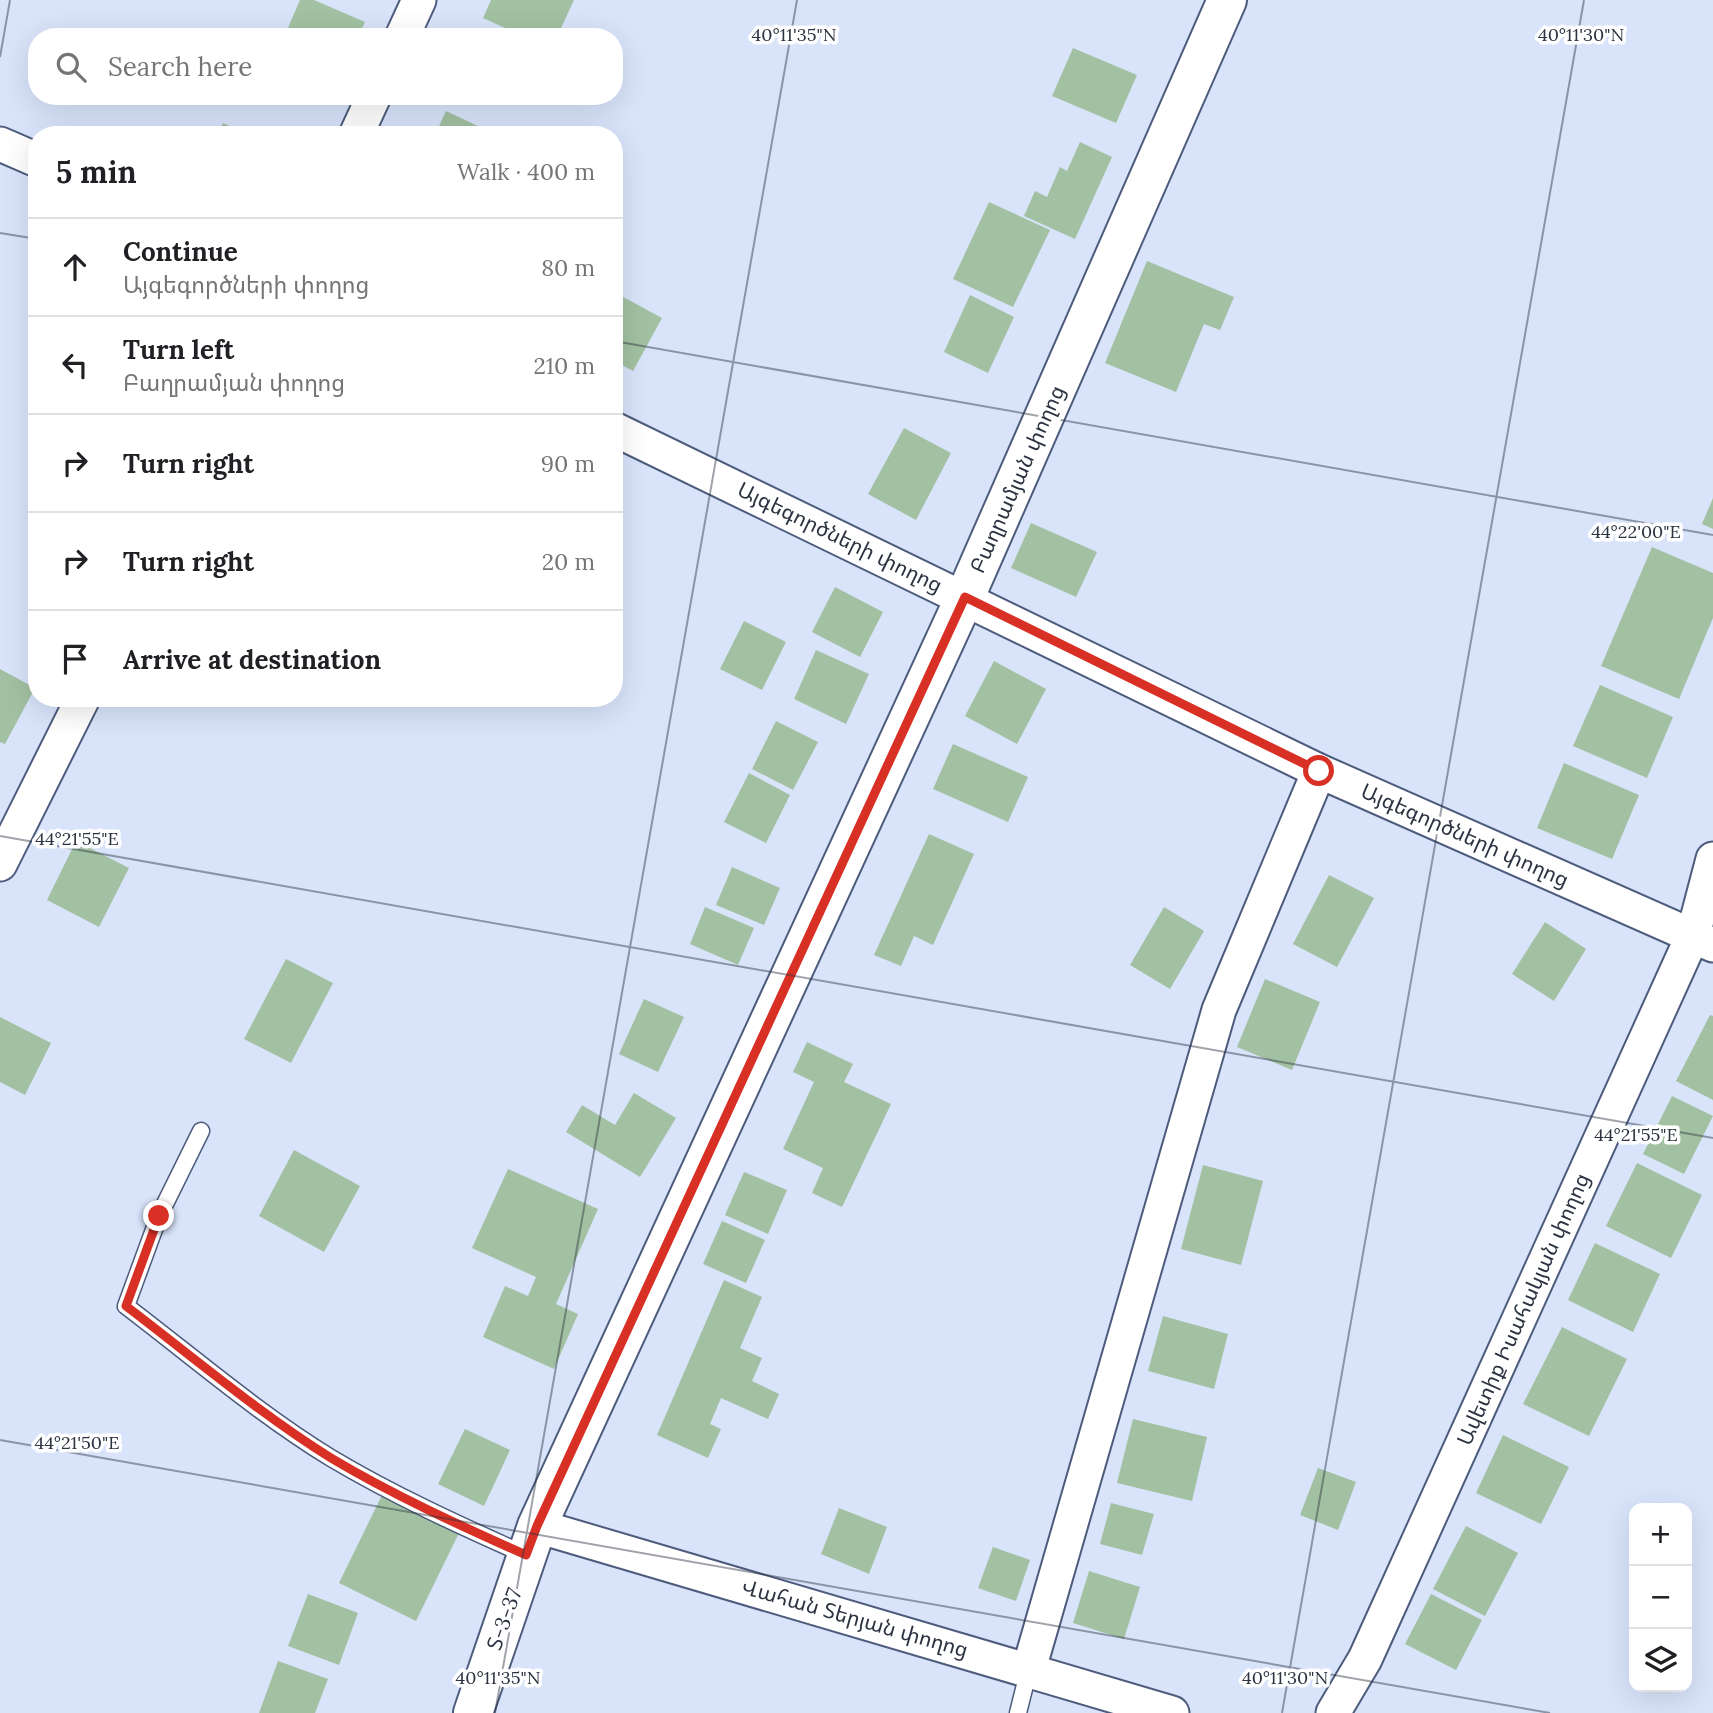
<!DOCTYPE html>
<meta charset="utf-8">
<style>
:root{--surface:#fff;--page:#f2f2f2;--text:#202124;--muted:#757577;--line:#e0e0e0}
body{margin:0;font-family:Lora,"Noto Sans Armenian",serif;background:var(--page);color:var(--text)}
.controls{position:absolute;right:21px;bottom:21px;display:grid;overflow:hidden;border-radius:14px;box-shadow:0 7px 28px #0002}
.controls button{width:63px;height:63px;display:grid;place-items:center;padding:0;border:0;border-bottom:2px solid var(--line);background:var(--surface);color:var(--text);font:35px sans-serif}
.stop{position:absolute;width:21px;height:21px;margin:-16px;border:5px solid #d93025;border-radius:50%;background:#fff}
.stop.end{background:#d93025;border-color:#fff;box-shadow:0 2px 7px #0008}
.list{margin:0;padding:0;list-style:none}
h2{display:flex;justify-content:space-between;align-items:center;height:91px;margin:0;padding:0 28px;font-size:30px}
h2 small{font-size:23px;font-weight:400;color:var(--muted)}
.list li{display:grid;grid-template-columns:46px 1fr auto;gap:21px;align-items:center;box-sizing:border-box;height:98px;padding:0 28px;border-top:2px solid var(--line)}
.list b{display:block;font-size:26px;white-space:nowrap}
.list p{margin:0;font-size:23px;white-space:nowrap;color:var(--muted)}
.list em{font-size:23px;font-style:normal;color:var(--muted)}
.icon{flex:none;width:38px;height:38px;fill:none;stroke:currentColor;stroke-width:2;stroke-linecap:round;stroke-linejoin:round}
.map{position:relative;flex:none;width:1713px;height:1713px;overflow:hidden}
.search{position:absolute;background:var(--surface);box-shadow:0 7px 28px #0002;left:28px;top:28px;width:595px;height:77px;display:flex;align-items:center;gap:18px;box-sizing:border-box;padding:0 24px;border-radius:28px;color:var(--muted);font-size:26px}
.panel{position:absolute;background:var(--surface);box-shadow:0 7px 28px #0002;left:28px;top:126px;width:595px;height:581px;border-radius:28px}
.map>svg:first-child{display:block}
</style>
<div class="map">
<svg width="1713" height="1713" viewBox="0 0 1713 1713">
<rect width="100%" height="100%" fill="#d9e4fb"/>
<!-- building -->
<g fill="#a2c1a2">
<polygon points="300,0 314,0 365,22 358,37 284,37"/>
<polygon points="491,0 574,0 557,37 525,37 483,18"/>
<polygon points="1073,48 1137,75 1116,123 1052,96"/>
<polygon points="446,111 497,135 435,135"/>
<polygon points="223,123 248,135 217,135"/>
<polygon points="1080,142 1112,157 1075,239 1024,216 1035,191 1047,197 1060,167 1067,171"/>
<polygon points="989,202 1050,230 1013,307 953,279"/>
<polygon points="1147,261 1234,297 1220,330 1204,324 1176,392 1105,363"/>
<polygon points="614,292 662,318 633,371 614,361"/>
<polygon points="970,295 1014,317 988,373 944,352"/>
<polygon points="904,428 951,453 916,520 868,494"/>
<polygon points="1713,498 1713,529 1702,524"/>
<polygon points="1031,523 1097,552 1076,597 1011,568"/>
<polygon points="1652,547 1713,573 1713,618 1679,699 1601,666"/>
<polygon points="835,587 883,612 860,657 812,632"/>
<polygon points="744,621 786,642 762,690 720,669"/>
<polygon points="816,650 869,674 846,724 794,699"/>
<polygon points="994,661 1046,689 1017,744 965,716"/>
<polygon points="0,669 35,688 5,744 0,742"/>
<polygon points="1600,685 1673,717 1647,778 1573,746"/>
<polygon points="776,721 818,742 793,790 752,769"/>
<polygon points="953,744 1028,777 1008,822 933,789"/>
<polygon points="1564,763 1639,795 1612,859 1537,828"/>
<polygon points="749,773 790,795 766,843 724,822"/>
<polygon points="929,834 974,854 933,945 914,936 901,966 874,955"/>
<polygon points="76,841 129,868 99,927 47,900"/>
<polygon points="732,867 780,888 764,925 716,905"/>
<polygon points="1329,875 1374,898 1337,967 1293,944"/>
<polygon points="705,907 754,928 738,965 690,944"/>
<polygon points="1164,907 1204,931 1170,989 1130,965"/>
<polygon points="1545,922 1586,949 1554,1001 1512,974"/>
<polygon points="286,959 333,983 291,1063 244,1039"/>
<polygon points="1265,979 1320,1002 1292,1070 1237,1047"/>
<polygon points="644,999 684,1017 658,1072 619,1054"/>
<polygon points="1710,1015 1713,1016 1713,1100 1676,1081"/>
<polygon points="0,1017 51,1043 25,1095 0,1082"/>
<polygon points="807,1042 853,1064 844,1082 891,1104 842,1207 812,1193 823,1168 783,1149 814,1082 793,1072"/>
<polygon points="634,1093 676,1118 640,1177 566,1132 582,1105 615,1125"/>
<polygon points="1672,1096 1713,1116 1684,1174 1643,1154"/>
<polygon points="294,1150 360,1186 324,1252 259,1216"/>
<polygon points="1637,1163 1702,1195 1671,1258 1606,1226"/>
<polygon points="1203,1165 1263,1181 1241,1265 1181,1249"/>
<polygon points="508,1169 598,1209 556,1304 578,1314 554,1369 483,1337 505,1286 528,1296 536,1277 472,1248"/>
<polygon points="744,1172 787,1190 768,1234 725,1215"/>
<polygon points="722,1221 765,1240 746,1283 703,1264"/>
<polygon points="1595,1243 1660,1274 1633,1332 1568,1300"/>
<polygon points="724,1280 762,1297 740,1348 762,1358 752,1381 779,1394 768,1419 721,1398 710,1424 721,1429 708,1458 657,1435"/>
<polygon points="1163,1316 1228,1334 1214,1389 1148,1371"/>
<polygon points="1562,1327 1627,1359 1589,1436 1523,1404"/>
<polygon points="1133,1419 1207,1437 1192,1501 1117,1483"/>
<polygon points="465,1429 510,1450 484,1506 438,1484"/>
<polygon points="1503,1435 1569,1467 1541,1524 1476,1493"/>
<polygon points="1318,1468 1356,1482 1338,1530 1300,1515"/>
<polygon points="382,1495 459,1533 416,1621 339,1583"/>
<polygon points="1111,1503 1154,1514 1142,1555 1100,1544"/>
<polygon points="839,1508 887,1527 869,1574 821,1554"/>
<polygon points="1466,1526 1518,1553 1485,1616 1433,1589"/>
<polygon points="993,1547 1030,1560 1016,1601 978,1588"/>
<polygon points="1089,1571 1140,1587 1124,1639 1073,1623"/>
<polygon points="308,1594 358,1613 339,1665 288,1646"/>
<polygon points="1431,1594 1482,1620 1456,1670 1405,1644"/>
<polygon points="278,1661 328,1679 315,1713 259,1713"/>
</g>
<g fill="none" stroke-linecap="round" stroke-linejoin="round">
<defs>
<g id="lane">
<path d="M201 1131 159 1216 126 1306C193 1357 259 1414 331 1458 393 1495 461 1526 526 1555"/>
<polyline points="1018,1713 1029,1669"/>
</g>
<g id="street">
<polyline points="402,37 419,0"/>
<polyline points="356,135 374,96"/>
<polyline points="0,144 37,160"/>
<polyline points="614,429 1319,771 1713,945"/>
<polyline points="0,864 83,698"/>
<polyline points="537,1526 1172,1713"/>
<polyline points="1029,1669 1219,1010 1319,771"/>
<polyline points="1333,1713 1365,1659 1693,935 1713,859"/>
</g>
<polyline id="secondary" points="473,1713 537,1526 965,597 1227,0"/>
</defs>
<!-- lane casing -->
<use href="#lane" stroke="#4d5c7c" stroke-width="19"/>
<!-- street casing -->
<use href="#street" stroke="#4d5c7c" stroke-width="37"/>
<!-- secondary casing -->
<use href="#secondary" stroke="#4d5c7c" stroke-width="42"/>
<!-- lane -->
<use href="#lane" stroke="#fff" stroke-width="16"/>
<!-- street -->
<use href="#street" stroke="#fff" stroke-width="33"/>
<!-- secondary -->
<use href="#secondary" stroke="#fff" stroke-width="38"/>
</g>
<g fill="none" stroke-linecap="round" stroke-linejoin="round">
<!-- route -->
<path stroke="#d93025" stroke-width="9" d="M159 1216 126 1306C193 1357 259 1413 331 1458 393 1495 461 1526 526 1555L537 1526 965 597 1319 771"/>
</g>
<!-- ticks -->
<path fill="none" stroke="#2c3341" stroke-width="2" stroke-opacity="0.45" d="M0 57 10 0M0 233 37 239M614 341 1713 535M0 836 1713 1138M0 1440 1550 1713M495 1713 797 0M1282 1713 1584 0"/>
<g text-anchor="middle" dominant-baseline="central" stroke-width="7" stroke-linejoin="round" paint-order="stroke">
<!-- street labels -->
<g font-size="21" fill="#2c3341" stroke="#fff">
<text transform="translate(1017 479) rotate(-66)">Բաղրամյան փողոց</text>
<text transform="translate(840 537) rotate(26)">Այգեգործների փողոց</text>
<text transform="translate(1465 835) rotate(24)">Այգեգործների փողոց</text>
<text transform="translate(1523 1309) rotate(-66)">Ավետիք Իսահակյան փողոց</text>
<text transform="translate(855 1618) rotate(16)">Վահան Տերյան փողոց</text>
<text transform="translate(504 1619) rotate(-70)">Տ-3-37</text>
</g>
</g>
<g font-size="18" text-anchor="middle" fill="#2c3341" stroke="#fff" stroke-width="7" stroke-linejoin="round" paint-order="stroke">
<text x="794" y="41">40°11'35"N</text>
<text x="1581" y="41">40°11'30"N</text>
<text x="1636" y="538">44°22'00"E</text>
<text x="77" y="845">44°21'55"E</text>
<text x="1636" y="1141">44°21'55"E</text>
<text x="77" y="1449">44°21'50"E</text>
<text x="498" y="1684">40°11'35"N</text>
<text x="1285" y="1684">40°11'30"N</text>
</g>
</svg>
<div class="controls">
<button>+</button>
<button>−</button>
<button><svg class="icon" aria-label="layers" viewBox="0 0 24 24"><path d="M12 4l9 5-9 5-9-5zM3 14l9 5 9-5"/></svg></button>
</div>
<div class="stop" style="left:1319px;top:771px"></div>
<div class="stop end" style="left:159px;top:1216px"></div>
<div class="search"><svg class="icon" aria-label="search" viewBox="0 0 24 24"><circle cx="10" cy="10" r="6"/><path d="M15 15l6 6"/></svg>Search here</div>
<section class="panel">
<h2>5 min<small>Walk · 400 m</small></h2>
<ul class="list">
<li><svg class="icon" aria-label="ahead" viewBox="0 0 24 24"><path d="M12 20V5M6 11l6-6 6 6"/></svg><div><b>Continue</b><p>Այգեգործների փողոց</p></div><em>80 m</em></li>
<li><svg class="icon" aria-label="left" viewBox="0 0 24 24"><path d="M17 20v-9H6M10 6l-5 5 5 5"/></svg><div><b>Turn left</b><p>Բաղրամյան փողոց</p></div><em>210 m</em></li>
<li><svg class="icon" aria-label="right" viewBox="0 0 24 24"><path d="M7 20v-9h11M14 6l5 5-5 5"/></svg><div><b>Turn right</b></div><em>90 m</em></li>
<li><svg class="icon" aria-label="right" viewBox="0 0 24 24"><path d="M7 20v-9h11M14 6l5 5-5 5"/></svg><div><b>Turn right</b></div><em>20 m</em></li>
<li><svg class="icon" aria-label="arrive" viewBox="0 0 24 24"><path d="M6 21V4h12l-3 4 3 4H6"/></svg><div><b>Arrive at destination</b></div></li>
</ul>
</section>
</div>
